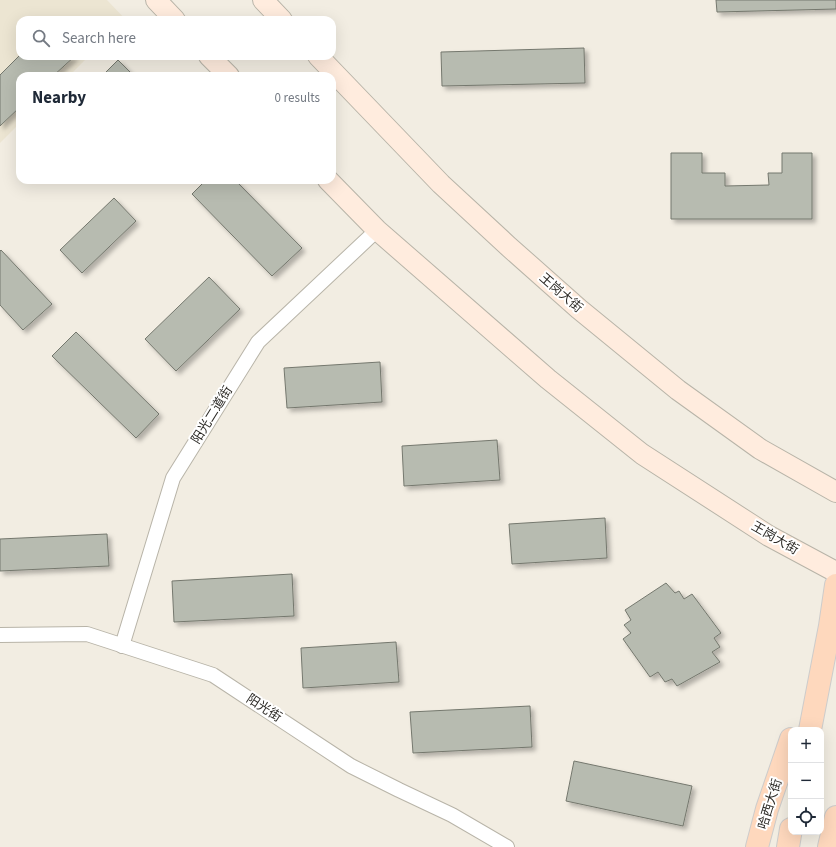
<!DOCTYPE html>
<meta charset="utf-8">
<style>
:root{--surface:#fff;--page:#f6f6f7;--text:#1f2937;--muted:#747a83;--line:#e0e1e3}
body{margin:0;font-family:"Source Sans 3","Noto Sans SC",sans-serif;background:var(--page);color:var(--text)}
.controls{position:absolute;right:12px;bottom:12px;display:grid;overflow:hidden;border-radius:8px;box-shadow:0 4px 16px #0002}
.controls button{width:36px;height:36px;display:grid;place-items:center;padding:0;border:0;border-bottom:1px solid var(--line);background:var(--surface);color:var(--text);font:20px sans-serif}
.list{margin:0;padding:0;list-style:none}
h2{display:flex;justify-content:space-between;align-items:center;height:52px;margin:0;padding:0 16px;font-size:17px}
h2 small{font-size:13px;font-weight:400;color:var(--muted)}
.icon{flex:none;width:22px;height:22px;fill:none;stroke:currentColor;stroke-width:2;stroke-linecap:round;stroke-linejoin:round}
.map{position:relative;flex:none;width:836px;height:847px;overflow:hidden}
.search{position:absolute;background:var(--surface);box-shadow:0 4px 16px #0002;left:16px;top:16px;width:320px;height:44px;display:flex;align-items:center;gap:10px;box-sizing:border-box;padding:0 14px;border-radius:12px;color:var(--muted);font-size:15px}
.panel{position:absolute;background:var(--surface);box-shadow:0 4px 16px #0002;left:16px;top:72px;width:320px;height:112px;border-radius:12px}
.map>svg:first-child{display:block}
</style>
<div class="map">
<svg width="836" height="847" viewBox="0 0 836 847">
<defs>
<filter id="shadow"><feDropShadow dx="3.5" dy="3.5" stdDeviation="2" flood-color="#0004"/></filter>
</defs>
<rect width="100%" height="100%" fill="#f2ede2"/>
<!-- built -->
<polygon fill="#ece5d2" points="0,0 107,0 126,20 20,20 20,56 89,56 69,76 20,76 20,123 0,143"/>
<!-- building -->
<g fill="#b7bbb0" stroke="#75786e" filter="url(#shadow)">
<polygon points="716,0 836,0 836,9 717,12"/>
<polygon points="584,48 585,83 442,86 441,52"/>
<polygon points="20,55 75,56 53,76 20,76 20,107 0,126 0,75"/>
<polygon points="118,60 134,76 102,76"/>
<polygon points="671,153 702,153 702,173 725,173 725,186 769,185 768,173 782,173 782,153 812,153 812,219 671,219"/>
<polygon points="206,180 235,180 302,248 272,276 192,194"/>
<polygon points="114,198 136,221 82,273 60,250"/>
<polygon points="1,250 52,304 23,330 0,305 0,251"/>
<polygon points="209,277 240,309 176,371 145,339"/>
<polygon points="76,332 159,414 136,438 52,356"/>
<polygon points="380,362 382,402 287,408 284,368"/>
<polygon points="497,440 500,480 404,486 402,446"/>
<polygon points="605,518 607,558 512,564 509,524"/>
<polygon points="107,534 109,566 0,571 0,539"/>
<polygon points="292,574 294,616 174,622 172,581"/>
<polygon points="666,583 675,593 679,591 684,599 692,594 721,633 714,638 720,647 712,652 720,662 677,686 672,679 665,682 658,672 650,677 623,639 631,633 624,625 631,620 625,610"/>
<polygon points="396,642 399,682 303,688 301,648"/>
<polygon points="530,706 532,747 413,753 410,712"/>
<polygon points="574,761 692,786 683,826 566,801"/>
</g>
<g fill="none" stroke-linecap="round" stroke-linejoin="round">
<defs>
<g id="street">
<polyline points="0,635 87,634 213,675 351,766 399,790 452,815 507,847"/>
<polyline points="122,646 173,478 258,342 377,230"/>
</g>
<g id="secondary">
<polyline points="156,0 175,20"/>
<polyline points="263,0 282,20"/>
<polyline points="209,56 229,76"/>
<polyline points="318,56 441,184 508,246 579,309 678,390 760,449 836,492"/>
<polyline points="328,180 377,230 548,379 642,454 769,536 836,572"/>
</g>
<g id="primary">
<polyline points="810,730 830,626 836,585"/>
<polyline points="757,847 767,809 791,739"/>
<polyline points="788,847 791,829"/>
<polyline points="829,847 836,817"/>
</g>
</defs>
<!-- street casing -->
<use href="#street" stroke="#b8b4a8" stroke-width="16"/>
<!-- secondary casing -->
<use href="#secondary" stroke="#b8b4a8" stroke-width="22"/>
<!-- primary casing -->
<use href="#primary" stroke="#cdcccb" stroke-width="24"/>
<!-- street -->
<use href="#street" stroke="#fff" stroke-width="14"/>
<!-- secondary -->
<use href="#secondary" stroke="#ffecde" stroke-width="20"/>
<!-- primary -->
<use href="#primary" stroke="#fed8bd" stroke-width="22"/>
</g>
<g text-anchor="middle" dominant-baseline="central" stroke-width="4" stroke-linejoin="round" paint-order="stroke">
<!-- street labels -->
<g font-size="13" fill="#2d2b27" stroke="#fff">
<text transform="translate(561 293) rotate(41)">王岗大街</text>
<text transform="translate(212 415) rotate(-58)">阳光二道街</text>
<text transform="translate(775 538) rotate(30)">王岗大街</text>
<text transform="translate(264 708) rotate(33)">阳光街</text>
<text transform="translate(770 804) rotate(-73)">哈西大街</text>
</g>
</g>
</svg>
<div class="controls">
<button>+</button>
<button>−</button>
<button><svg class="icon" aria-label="locate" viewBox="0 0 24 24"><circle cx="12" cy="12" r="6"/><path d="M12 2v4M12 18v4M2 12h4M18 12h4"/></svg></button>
</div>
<div class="search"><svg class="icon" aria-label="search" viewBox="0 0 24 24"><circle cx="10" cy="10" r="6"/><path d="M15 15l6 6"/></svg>Search here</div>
<section class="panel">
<h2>Nearby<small>0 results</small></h2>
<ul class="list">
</ul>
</section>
</div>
